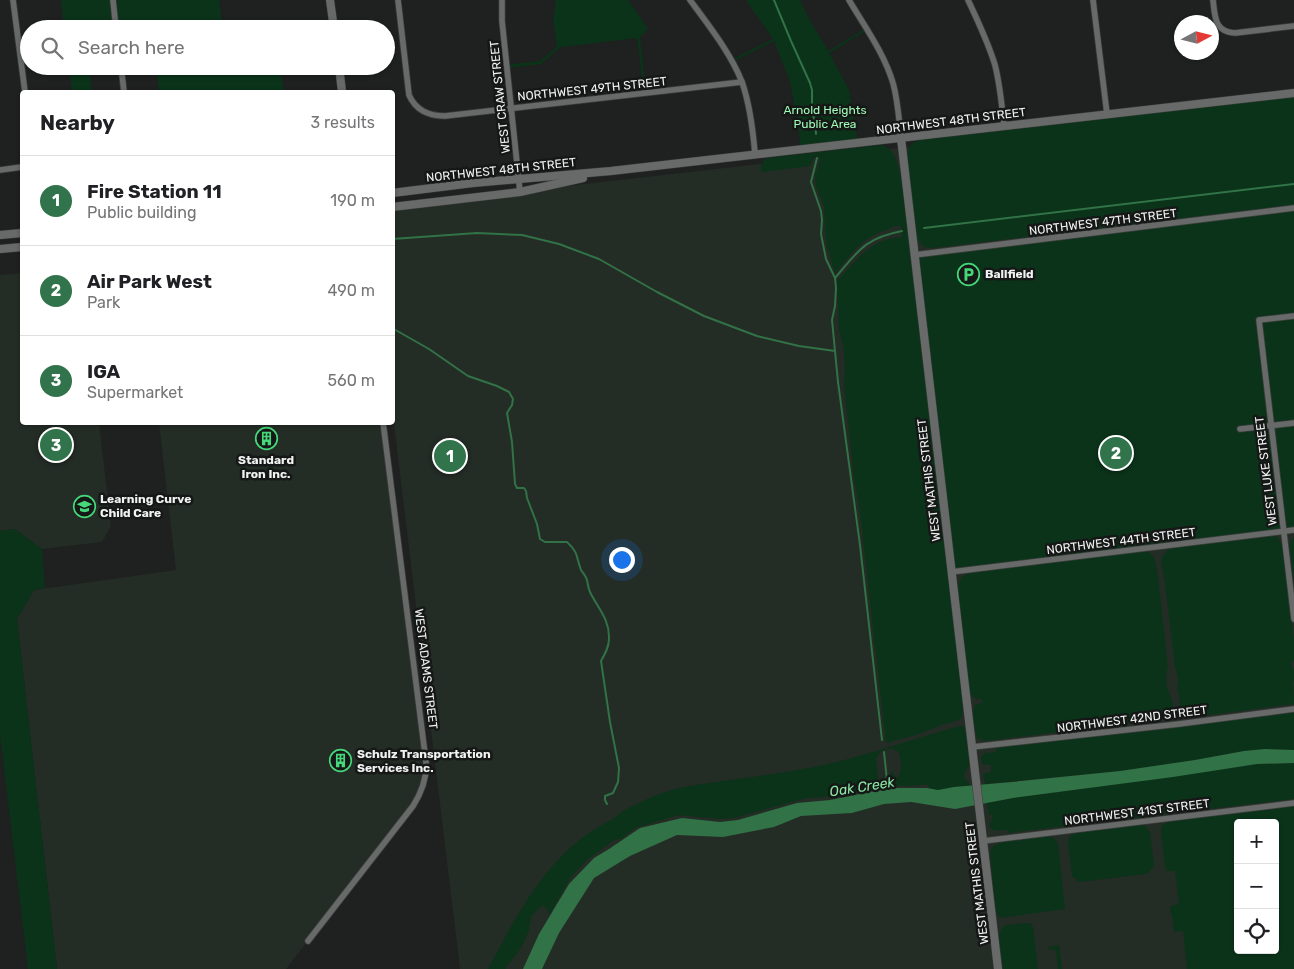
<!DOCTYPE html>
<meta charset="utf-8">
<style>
:root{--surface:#fff;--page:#f2f2f2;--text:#202124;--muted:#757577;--line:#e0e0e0;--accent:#31734b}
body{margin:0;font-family:Rubik,sans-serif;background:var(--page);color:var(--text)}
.controls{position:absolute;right:15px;bottom:15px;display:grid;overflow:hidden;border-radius:5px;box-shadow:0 1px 4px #0004}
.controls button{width:45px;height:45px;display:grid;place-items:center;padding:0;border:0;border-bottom:1px solid var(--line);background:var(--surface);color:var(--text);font:25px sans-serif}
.compass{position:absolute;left:1174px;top:15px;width:45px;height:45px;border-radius:50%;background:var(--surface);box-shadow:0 1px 4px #0004;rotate:83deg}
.you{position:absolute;left:621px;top:559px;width:18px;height:18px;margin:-12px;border:4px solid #fff;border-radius:50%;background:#1a73e8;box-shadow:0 0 0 8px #1a73e833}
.badge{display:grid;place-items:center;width:32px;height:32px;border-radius:50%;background:var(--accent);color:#fff;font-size:16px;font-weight:700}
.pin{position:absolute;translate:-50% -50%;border:2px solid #fff;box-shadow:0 1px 5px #0006}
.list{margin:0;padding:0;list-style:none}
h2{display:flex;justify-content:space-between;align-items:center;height:65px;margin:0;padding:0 20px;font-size:21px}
h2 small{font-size:16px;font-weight:400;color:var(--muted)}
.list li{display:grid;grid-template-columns:32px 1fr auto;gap:15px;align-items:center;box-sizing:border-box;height:90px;padding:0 20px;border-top:1px solid var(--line)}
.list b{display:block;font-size:19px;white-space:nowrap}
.list p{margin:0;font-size:16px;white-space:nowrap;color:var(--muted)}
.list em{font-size:16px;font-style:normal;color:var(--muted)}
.icon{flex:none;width:28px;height:28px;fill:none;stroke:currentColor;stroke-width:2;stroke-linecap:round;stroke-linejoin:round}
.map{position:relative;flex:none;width:1294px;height:969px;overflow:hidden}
.search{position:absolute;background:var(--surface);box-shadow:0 1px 4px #0004;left:20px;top:20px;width:375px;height:55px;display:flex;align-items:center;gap:12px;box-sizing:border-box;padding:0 18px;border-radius:28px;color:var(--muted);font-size:19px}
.panel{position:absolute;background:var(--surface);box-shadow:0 1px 4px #0004;left:20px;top:90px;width:375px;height:335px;border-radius:5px}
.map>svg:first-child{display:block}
</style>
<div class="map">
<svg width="1294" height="969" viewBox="0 0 1294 969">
<rect width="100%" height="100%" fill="#1e211f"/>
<!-- built -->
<g fill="#242c26" fill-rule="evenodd">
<path d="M1294 103V969H460L393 416 392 206ZM1238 823H1275V950H1238Z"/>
<polygon points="22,273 22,422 99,423 111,526 102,542 42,549 15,529 0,531 0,275"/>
<polygon points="159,423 383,423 426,769 413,806 286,969 57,969 17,619 34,590 176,570"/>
</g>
<!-- green -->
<g fill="#0b331a" fill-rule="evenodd">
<polygon points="61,0 219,0 223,29 64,29"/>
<polygon points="556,0 628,0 648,29 640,37 646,93 644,93 637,38 561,47 541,64 507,68 506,65 540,61 557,47 553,20"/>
<polygon points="746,0 800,0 808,17 828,51 866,28 867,30 829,53 849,90 858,143 800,149 799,132 790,81 774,41 732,62 731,60 773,39"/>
<polygon points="69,66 89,66 92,92 72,92"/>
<polygon points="156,66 280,66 284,92 159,92"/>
<path d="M1294 97V205L933 248 924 247 917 239 907 156C908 146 911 143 920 140Z"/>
<path d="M882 145C901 151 901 184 905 201L963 706V713L961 718 956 721 942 725 916 735 886 743 860 512 854 478 844 385 845 365 843 346 839 330 837 281C856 260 872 238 902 237L901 226H894C887 232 883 230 876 234 860 241 845 261 835 274L827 245 825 229 824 206 816 186 815 175 821 158 819 157H814L810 166 761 172C761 165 761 162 767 158Z"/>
<polygon points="1294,208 1294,530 951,572 914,255"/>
<polygon points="15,529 42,549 45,588 34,590 17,619 57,969 28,969 0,735 0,531"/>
<polygon points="1275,536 1278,538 1283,547 1294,642 1294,660 1292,662 1292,668 1294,669 1294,681 1293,682 1294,704 1194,717 1187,717 1183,715 1179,706 1180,703 1179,694 1177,688 1178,684 1178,677 1175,667 1165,583 1161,562 1163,556 1168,550 1172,548"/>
<polygon points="1294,537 1294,583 1290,547 1290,543"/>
<path d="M1146 551C1157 555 1156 566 1158 576L1168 667C1166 674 1166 681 1167 687 1170 697 1180 713 1166 719L984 741 977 738C975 728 971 715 975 705L982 703V699L974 698 970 693 958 587C961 573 968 574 980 571Z"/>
<polygon points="1294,712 1294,750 1265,749 1244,751 1195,760 1120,771 985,784 983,774 991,772 991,765 982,764 981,757 985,753 996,752 996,748"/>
<path d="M959 726H963L966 733 970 765 964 773 965 780 968 781 970 786 954 787 938 791 930 789 928 785C921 784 914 786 907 786 902 786 897 785 891 786 891 781 890 776 891 771L897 778C903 770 901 761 899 752L891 748 880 752 876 759 878 780 883 777 885 781 884 786 862 790 841 796 807 798 734 818 720 819 679 815 635 828 621 839 614 840 588 859 571 877 549 915 547 909 543 905 531 916C530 936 519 953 506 967V969H488C518 912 550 850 611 820 615 818 618 814 623 811 641 801 659 793 679 788 693 785 708 783 723 781 752 777 781 773 809 768 860 758 909 740 959 726Z"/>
<path d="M1294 763V799L1008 833 1007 830C999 830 990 833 989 823L991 822 993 815H989L987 803 1013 798 1257 764Z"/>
<path d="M1294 806V969H1187L1183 931 1174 932 1172 915 1171 914 1170 908 1171 906 1179 904 1175 871H1167L1165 867 1161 831 1162 825 1171 821ZM1238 823H1275V950H1238Z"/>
<path d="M1139 824 1146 826 1150 832 1154 864C1153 869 1151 871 1146 874L1079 882 1072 876 1068 843 1070 836 1075 833 1076 832Z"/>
<polygon points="1046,836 1053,837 1058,843 1065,909 1000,918 996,912 990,852 993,846 1002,842"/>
<polygon points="1028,923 1031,924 1033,927 1038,969 1003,969 999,936 1002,928 1006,925"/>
<polygon points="1059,945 1062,969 1058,969 1056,950 1050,950 1048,947"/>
</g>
<!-- water -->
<polygon fill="#317246" points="1265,749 1294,750 1294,763 1257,764 1173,777 1013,798 955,809 911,802 884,804 852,813 801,816 774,827 723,837 677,835 630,856 594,878 559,933 542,969 523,969 539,934 569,884 594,858 609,849 640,828 682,818 720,822 738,820 797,803 830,800 889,788 927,788 938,790 954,787 1012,782 1120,771 1195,760 1244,751"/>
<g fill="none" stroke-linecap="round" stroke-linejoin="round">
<!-- stream -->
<g stroke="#317246" stroke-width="2">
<polyline points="774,0 791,41 810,83 812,90 812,114 815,120 816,134"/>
<polyline points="817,158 811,182 821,211 822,220 821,234 826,259 835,278 836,288 835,306 832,320 838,382 860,545 882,740"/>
<polyline points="924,228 1294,184"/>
<polyline points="392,239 477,233 522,235 559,244 599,259 657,292 704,316 757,336 799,346 835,351"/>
<path d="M835 278C858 251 865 238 902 231"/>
<path d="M392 328 429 349 468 376 497 386 509 392 513 399 512 405 507 413 512 442 515 484 517 488H524L526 491 527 498 537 524 540 539 545 542H567C579 553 576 557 581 570 583 573 586 576 587 580 588 584 588 588 590 592 597 607 610 619 609 639 609 647 605 654 601 661L610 722 619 768 618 782 613 793 605 796V800L607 804"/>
<polyline points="884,752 888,790"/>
</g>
<defs>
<g id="street">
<polyline points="13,0 25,92"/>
<polyline points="113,0 116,29"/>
<path d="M398 0 409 95C416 111 429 116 445 116L742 82"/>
<polyline points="502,0 502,21 520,192"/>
<path d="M690 0C709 26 730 52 742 82 750 105 753 130 755 154"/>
<path d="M849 0C865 27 884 53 893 83 898 101 899 120 901 138"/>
<path d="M968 0C978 21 988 42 995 65 1000 85 1002 105 1004 126"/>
<polyline points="1093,0 1107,114"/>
<path d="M1213 0C1215 16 1214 32 1235 33L1294 26"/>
<polyline points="121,66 124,92"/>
<polyline points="0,170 22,167"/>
<polyline points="914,255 1294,208"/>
<polyline points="1294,316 1259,320 1294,619"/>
<polyline points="1240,429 1294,423"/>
<polyline points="951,572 1294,530"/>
<polyline points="972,747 1179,724 1294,709"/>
<polyline points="983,841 1294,803"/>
<path d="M308 941 413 806C422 792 427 779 426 762L383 422"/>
</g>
<g id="secondary">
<polyline points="330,0 334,29"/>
<polyline points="339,66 342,92"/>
<polyline points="901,138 998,969"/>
<polyline points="392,193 473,183 611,171 1294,93"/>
<polyline points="392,207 520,192 583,178"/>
<polyline points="0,235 22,233"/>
<polyline points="0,249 22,247"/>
</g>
</defs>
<!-- street casing -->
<use href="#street" stroke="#3b3e3c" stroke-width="7"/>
<!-- secondary casing -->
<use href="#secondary" stroke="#3b3e3c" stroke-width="9"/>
<!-- street -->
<use href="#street" stroke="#676a68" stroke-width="5.5"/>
<!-- secondary -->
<use href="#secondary" stroke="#676a68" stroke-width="8"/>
</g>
<!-- icons -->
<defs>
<symbol id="parking-ring" viewBox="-11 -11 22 22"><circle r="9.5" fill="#151816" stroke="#45d77a" stroke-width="1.5"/><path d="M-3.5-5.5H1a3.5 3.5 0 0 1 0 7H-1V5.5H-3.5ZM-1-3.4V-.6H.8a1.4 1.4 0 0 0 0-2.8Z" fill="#45d77a"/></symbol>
<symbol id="building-ring" viewBox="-11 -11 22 22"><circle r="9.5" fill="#151816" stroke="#45d77a" stroke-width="1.5"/><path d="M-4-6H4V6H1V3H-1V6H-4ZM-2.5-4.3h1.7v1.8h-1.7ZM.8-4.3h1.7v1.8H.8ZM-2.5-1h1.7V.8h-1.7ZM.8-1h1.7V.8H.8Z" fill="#45d77a"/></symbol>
<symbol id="school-ring" viewBox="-11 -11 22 22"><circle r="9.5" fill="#151816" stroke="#45d77a" stroke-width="1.5"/><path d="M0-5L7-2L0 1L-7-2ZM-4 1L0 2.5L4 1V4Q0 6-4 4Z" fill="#45d77a"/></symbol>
</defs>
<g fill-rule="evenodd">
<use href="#parking-ring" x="956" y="262" width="25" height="25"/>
<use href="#building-ring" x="254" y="426" width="25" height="25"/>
<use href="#school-ring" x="72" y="494" width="25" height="25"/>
<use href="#building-ring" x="328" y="748" width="25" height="25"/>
</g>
<g text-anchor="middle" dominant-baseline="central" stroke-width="5" stroke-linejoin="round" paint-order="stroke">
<!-- street labels -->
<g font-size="12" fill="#f0f2f1" stroke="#151816">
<text transform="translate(592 89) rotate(-6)">NORTHWEST 49TH STREET</text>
<text transform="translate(500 97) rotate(-96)">WEST CRAW STREET</text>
<text transform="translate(951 121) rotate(-7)">NORTHWEST 48TH STREET</text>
<text transform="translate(501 170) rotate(-6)">NORTHWEST 48TH STREET</text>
<text transform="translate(1103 222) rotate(-7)">NORTHWEST 47TH STREET</text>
<text transform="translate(1266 471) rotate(-97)">WEST LUKE STREET</text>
<text transform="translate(929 480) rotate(-97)">WEST MATHIS STREET</text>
<text transform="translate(1121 541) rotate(-7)">NORTHWEST 44TH STREET</text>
<text transform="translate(426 669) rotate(83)">WEST ADAMS STREET</text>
<text transform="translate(1132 719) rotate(-7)">NORTHWEST 42ND STREET</text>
<text transform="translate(1137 812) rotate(-7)">NORTHWEST 41ST STREET</text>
<text transform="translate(977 883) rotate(-97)">WEST MATHIS STREET</text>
</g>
<!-- park labels -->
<g font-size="12" fill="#9ffbb7" stroke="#151816">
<text x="825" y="110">Arnold Heights<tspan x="825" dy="14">Public Area</tspan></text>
</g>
<!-- poi labels -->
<g font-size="12" font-weight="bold" fill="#f0f2f1" stroke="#151816" text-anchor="start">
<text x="985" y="274">Ballfield</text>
<text x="266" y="460" text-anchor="middle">Standard<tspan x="266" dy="14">Iron Inc.</tspan></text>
<text x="100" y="499">Learning Curve<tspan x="100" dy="14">Child Care</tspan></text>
<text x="357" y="754">Schulz Transportation<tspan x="357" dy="14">Services Inc.</tspan></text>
</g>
<!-- water labels -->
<g font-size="14" font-style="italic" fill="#8be6a4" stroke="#151816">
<text transform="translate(862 787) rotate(-9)">Oak Creek</text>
</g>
</g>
</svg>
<div class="controls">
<button>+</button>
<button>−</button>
<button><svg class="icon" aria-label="locate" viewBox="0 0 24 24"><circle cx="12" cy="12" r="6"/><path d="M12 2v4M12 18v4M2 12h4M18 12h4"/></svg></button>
</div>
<svg class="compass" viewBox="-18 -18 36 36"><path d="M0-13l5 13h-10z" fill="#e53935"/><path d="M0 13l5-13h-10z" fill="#757577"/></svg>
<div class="you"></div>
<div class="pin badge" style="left:450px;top:456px">1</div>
<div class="pin badge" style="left:1116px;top:453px">2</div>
<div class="pin badge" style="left:56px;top:445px">3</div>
<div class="search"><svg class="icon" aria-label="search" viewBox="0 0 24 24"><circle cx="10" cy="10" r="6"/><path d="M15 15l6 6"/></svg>Search here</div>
<section class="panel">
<h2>Nearby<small>3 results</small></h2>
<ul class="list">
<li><span class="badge">1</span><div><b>Fire Station 11</b><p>Public building</p></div><em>190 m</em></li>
<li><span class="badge">2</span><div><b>Air Park West</b><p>Park</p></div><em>490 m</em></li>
<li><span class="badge">3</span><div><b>IGA</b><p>Supermarket</p></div><em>560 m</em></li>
</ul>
</section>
</div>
